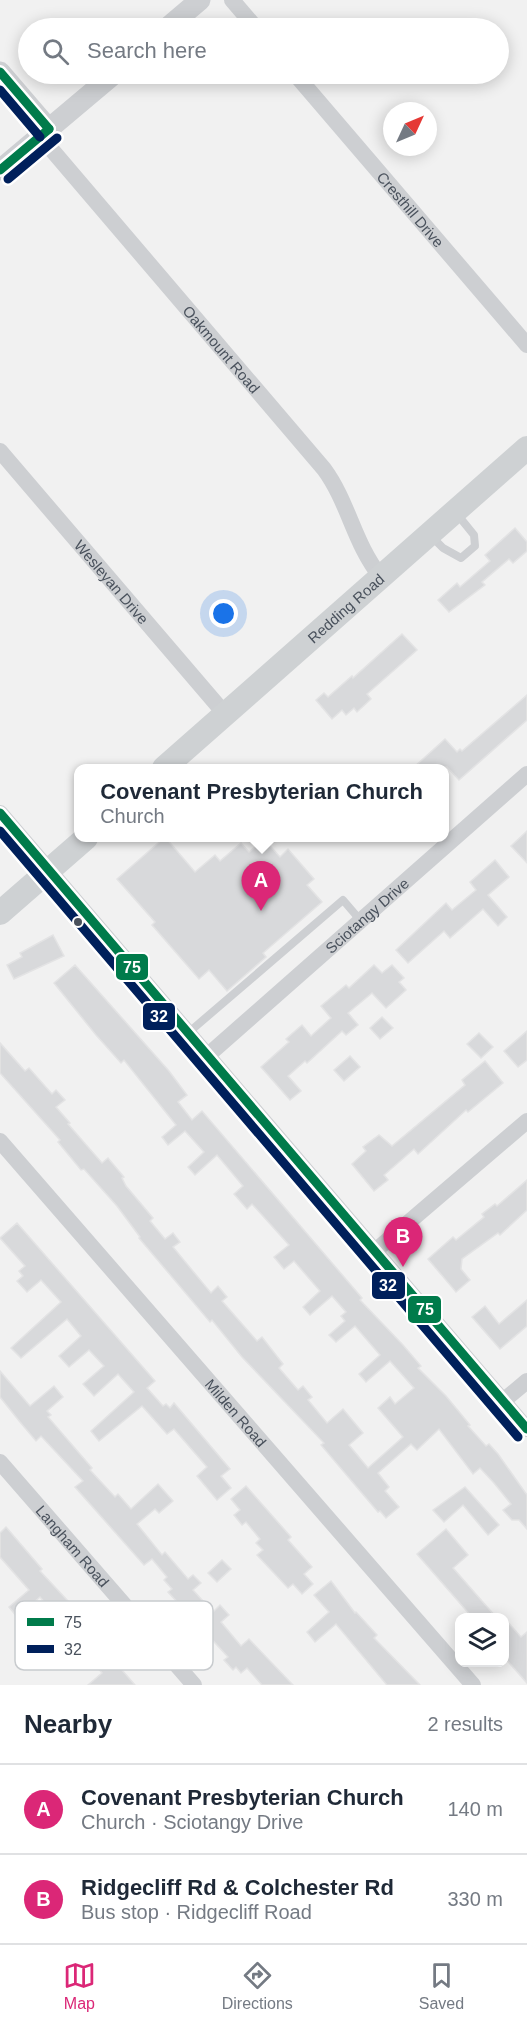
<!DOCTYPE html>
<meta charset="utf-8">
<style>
:root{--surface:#fff;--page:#f6f6f7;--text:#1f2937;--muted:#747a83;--line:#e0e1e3;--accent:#db2777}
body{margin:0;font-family:Arial,sans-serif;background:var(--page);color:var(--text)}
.controls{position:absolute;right:18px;bottom:18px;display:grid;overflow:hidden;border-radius:12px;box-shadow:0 3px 15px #0003}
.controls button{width:54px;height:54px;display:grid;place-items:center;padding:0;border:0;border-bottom:2px solid var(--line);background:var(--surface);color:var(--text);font:30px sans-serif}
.compass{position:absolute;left:383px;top:102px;width:54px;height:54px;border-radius:50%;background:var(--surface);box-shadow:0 3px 15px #0003;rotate:46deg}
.you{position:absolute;left:224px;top:614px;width:21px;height:21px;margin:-15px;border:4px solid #fff;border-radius:50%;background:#1a73e8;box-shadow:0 0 0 9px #1a73e833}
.badge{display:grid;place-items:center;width:39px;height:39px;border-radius:50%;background:var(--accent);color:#fff;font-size:20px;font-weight:700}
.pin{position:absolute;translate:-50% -50px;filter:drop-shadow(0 2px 3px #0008)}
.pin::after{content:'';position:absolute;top:32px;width:21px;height:18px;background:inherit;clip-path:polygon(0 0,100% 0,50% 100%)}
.popup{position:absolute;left:74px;top:764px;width:375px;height:78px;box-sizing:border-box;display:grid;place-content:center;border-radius:12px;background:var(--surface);filter:drop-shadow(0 2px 4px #0005);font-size:20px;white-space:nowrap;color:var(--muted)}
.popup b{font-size:22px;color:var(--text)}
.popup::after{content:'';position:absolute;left:50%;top:100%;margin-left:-12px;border:12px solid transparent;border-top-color:var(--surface)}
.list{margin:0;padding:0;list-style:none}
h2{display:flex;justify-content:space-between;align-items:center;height:78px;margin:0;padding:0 24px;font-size:26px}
h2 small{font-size:20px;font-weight:400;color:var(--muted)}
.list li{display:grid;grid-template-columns:39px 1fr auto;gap:18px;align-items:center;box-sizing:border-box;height:90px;padding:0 24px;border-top:2px solid var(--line)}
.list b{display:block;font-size:22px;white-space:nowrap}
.list p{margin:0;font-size:20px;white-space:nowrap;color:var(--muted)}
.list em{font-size:20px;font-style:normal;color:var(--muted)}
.icon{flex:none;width:33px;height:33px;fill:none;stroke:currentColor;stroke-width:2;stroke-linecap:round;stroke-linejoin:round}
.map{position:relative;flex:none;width:527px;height:1685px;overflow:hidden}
.search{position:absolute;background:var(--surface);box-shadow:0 3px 15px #0003;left:18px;right:18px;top:18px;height:66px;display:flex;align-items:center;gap:15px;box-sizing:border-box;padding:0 21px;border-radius:33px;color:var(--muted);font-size:22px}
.sheet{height:258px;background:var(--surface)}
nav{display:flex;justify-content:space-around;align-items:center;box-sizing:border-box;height:84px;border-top:2px solid var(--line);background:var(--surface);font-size:16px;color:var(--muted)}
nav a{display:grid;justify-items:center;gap:3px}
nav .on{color:var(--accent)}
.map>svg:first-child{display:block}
</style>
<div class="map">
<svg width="527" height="1685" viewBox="0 0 527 1685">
<rect width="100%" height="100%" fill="#f1f1f1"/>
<!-- building -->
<g fill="#d8d9db" stroke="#e3e3e4" stroke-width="1.5">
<polygon points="515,528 527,542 527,551 513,563 509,559 482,582 485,585 449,612 438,600 457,583 460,587 490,561 485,555"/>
<polygon points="402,634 417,650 367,694 371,699 357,712 354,708 346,715 342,710 332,719 316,700 324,693 328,697 352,676 353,678"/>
<polygon points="527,695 527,720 459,780 447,767 413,768 445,739 457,752 460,749 462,751"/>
<polygon points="527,831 527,863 511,846"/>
<polygon points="165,837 195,872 215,855 220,861 241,843 249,852 264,839 280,857 288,849 314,879 307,885 322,902 263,953 266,957 227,991 209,970 199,979 152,925 155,922 117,879"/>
<polygon points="495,860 509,877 488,895 507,917 498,926 483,909 450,938 444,931 408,963 396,950 446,903 452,910 476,890 470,882"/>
<polygon points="53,935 64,956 14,979 7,965 22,957 20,953"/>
<polygon points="75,965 169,1071 187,1095 178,1102 192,1120 202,1111 362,1298 360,1300 403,1345 421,1366 418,1368 446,1396 470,1425 468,1426 486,1446 489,1444 498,1454 527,1495 527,1529 519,1520 512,1520 503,1510 511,1504 494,1483 480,1468 473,1474 439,1429 417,1450 411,1444 378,1473 389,1487 385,1491 399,1507 386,1518 380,1511 378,1512 321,1445 324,1443 242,1357 212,1320 210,1322 139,1238 140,1237 117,1206 84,1169 81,1170 58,1142 60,1140 0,1073 0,1043 25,1071 29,1068 52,1094 56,1090 65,1100 56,1107 70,1123 68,1124 102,1163 108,1158 124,1177 122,1178 126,1186 153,1218 150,1221 165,1239 173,1233 180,1242 173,1247 211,1293 218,1286 227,1297 222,1301 257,1341 262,1337 283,1364 279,1368 298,1390 303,1386 312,1397 308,1400 327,1423 343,1409 363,1433 349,1445 368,1468 403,1437 378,1408 390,1397 395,1404 414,1388 390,1361 366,1382 359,1374 380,1355 355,1326 336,1342 329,1335 345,1321 341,1316 346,1312 332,1296 310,1315 303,1307 320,1291 294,1261 284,1269 274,1257 289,1245 252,1204 247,1209 234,1194 243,1186 217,1155 195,1175 188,1167 204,1152 185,1131 168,1145 162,1137 176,1125 124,1060 121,1063 96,1035 54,983"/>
<polygon points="374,965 382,973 392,965 404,978 399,982 406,990 386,1008 372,993 348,1013 358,1025 346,1035 342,1031 307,1063 305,1061 288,1076 301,1091 290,1100 261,1067 289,1042 286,1039 302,1025 311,1036 331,1018 321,1006 346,985 349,988"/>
<polygon points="382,1017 393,1028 380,1039 370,1028"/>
<polygon points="527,1031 527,1060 518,1067 504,1051"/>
<polygon points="479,1033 493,1047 481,1058 467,1044"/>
<polygon points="350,1056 360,1067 344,1081 334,1070"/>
<polygon points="485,1061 503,1083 468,1112 466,1110 418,1154 414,1149 384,1175 388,1180 374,1191 352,1164 366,1151 363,1147 379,1135 392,1146 465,1085 462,1080"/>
<polygon points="527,1180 527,1210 500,1235 498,1233 462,1259 461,1269 470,1280 456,1292 428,1259 453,1237 456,1240 484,1217 482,1214 495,1204 497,1206"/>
<polygon points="17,1223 155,1381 147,1388 163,1406 166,1404 170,1408 174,1403 230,1469 221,1476 231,1488 217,1500 197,1476 207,1467 174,1429 167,1434 142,1406 99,1441 91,1431 134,1392 118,1374 94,1396 83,1384 104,1366 89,1350 69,1367 59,1356 81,1336 67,1319 21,1358 11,1348 61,1302 41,1280 27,1292 17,1281 23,1276 19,1271 25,1266 0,1238"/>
<polygon points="527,1300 527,1326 500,1349 472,1317 485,1306 499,1324"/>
<polygon points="0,1371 30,1406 54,1386 63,1397 47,1411 51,1415 48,1417 92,1468 90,1470 115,1497 118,1494 131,1509 158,1484 173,1501 159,1513 155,1509 137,1524 162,1555 165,1552 188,1579 193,1575 201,1583 193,1590 213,1612 220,1605 229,1615 221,1622 241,1646 249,1639 293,1685 262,1685 247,1668 241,1673 236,1667 233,1670 224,1660 228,1657 168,1592 172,1589 164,1580 167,1577 152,1559 144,1565 75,1487 83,1481 41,1436 36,1441 20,1422 0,1397"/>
<polygon points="246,1486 291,1537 288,1540 312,1567 304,1574 313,1584 302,1594 293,1584 288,1588 257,1555 263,1550 256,1543 260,1539 246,1522 242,1525 234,1515 240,1510 231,1499"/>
<polygon points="465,1487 499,1525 488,1535 463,1505 444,1522 433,1510"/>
<polygon points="6,1527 42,1569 40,1571 96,1631 118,1660 115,1662 135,1685 88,1685 102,1673 78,1644 66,1655 59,1647 70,1636 67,1632 68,1630 40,1597 17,1617 9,1607 29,1590 0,1557 0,1533"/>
<polygon points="446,1529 468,1555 453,1568 496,1617 472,1617 417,1554"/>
<polygon points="222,1560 231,1569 217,1582 208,1573"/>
<polygon points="331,1581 355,1613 356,1612 377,1635 374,1638 420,1685 387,1685 336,1624 315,1642 307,1632 329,1612 314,1595"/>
<polygon points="504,1618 521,1637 527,1632 527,1683 504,1657"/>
</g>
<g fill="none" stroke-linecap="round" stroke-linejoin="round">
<!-- service -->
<g stroke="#cdcfd2" stroke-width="8">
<polyline points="431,536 443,548 461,558 475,546 474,535 457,514"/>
<polyline points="188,1033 343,900 361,921"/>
</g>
<!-- minor -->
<g stroke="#cdcfd2" stroke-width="16">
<polyline points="232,0 256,28"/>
<path id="s1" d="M295 74 527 345"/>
<path id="s2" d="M40 136 324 469C349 503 354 544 381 577"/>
<path id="s3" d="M0 451 225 714"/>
<polyline points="0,813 527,1429"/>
<path id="s4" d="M207 1056 527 774"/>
<path id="s5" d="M0 1141 473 1685"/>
<polyline points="375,1251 527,1121"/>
<polyline points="503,1401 527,1381"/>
<path id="s6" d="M0 1462 194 1685"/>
</g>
<!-- tertiary -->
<g stroke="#cdcfd2" stroke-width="21">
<polyline points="167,28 200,0"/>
<polyline points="0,72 49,129"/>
<polyline points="0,170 114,74"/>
</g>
<!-- secondary -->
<g stroke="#ced1d3" stroke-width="24">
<path id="s7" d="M164 768 527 448"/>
<polyline points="0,913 86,838"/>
</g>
<defs>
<g id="bus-1">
<polyline points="0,72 49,129"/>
<polyline points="0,170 49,129"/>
<polyline points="0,813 527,1429"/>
</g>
<g id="bus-2">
<polyline points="0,90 40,137"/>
<polyline points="8,179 57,138"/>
<polyline points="0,831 518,1437"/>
</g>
</defs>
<!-- bus-1 casing -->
<use href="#bus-1" stroke="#fff" stroke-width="14"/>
<!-- bus-2 casing -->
<use href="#bus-2" stroke="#fff" stroke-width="14"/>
<!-- bus-1 -->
<use href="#bus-1" stroke="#007b4b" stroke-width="9"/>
<!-- bus-2 -->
<use href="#bus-2" stroke="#00205b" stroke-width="9"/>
</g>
<!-- markers -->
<circle fill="#49515c" stroke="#fff" stroke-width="2" cx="78" cy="922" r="5"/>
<g text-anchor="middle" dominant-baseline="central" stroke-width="4.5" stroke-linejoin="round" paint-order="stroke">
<!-- street labels -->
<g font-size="15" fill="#49515c" stroke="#fff">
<text stroke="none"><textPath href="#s1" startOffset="178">Cresthill Drive</textPath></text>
<text stroke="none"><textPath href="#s2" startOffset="280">Oakmount Road</textPath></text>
<text stroke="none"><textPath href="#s3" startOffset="172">Wesleyan Drive</textPath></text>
<text stroke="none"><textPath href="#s7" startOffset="242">Redding Road</textPath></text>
<text stroke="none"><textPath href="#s4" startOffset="213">Sciotangy Drive</textPath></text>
<text stroke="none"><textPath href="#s5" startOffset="360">Milden Road</textPath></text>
<text stroke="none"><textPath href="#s6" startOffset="111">Langham Road</textPath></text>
</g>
</g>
<!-- legend -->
<rect x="15" y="1601" width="198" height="69" rx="9" fill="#fff" stroke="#c8cbce" stroke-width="1.5"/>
<rect x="27" y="1618" width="27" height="8" fill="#007b4b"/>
<rect x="27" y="1645" width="27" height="8" fill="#00205b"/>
<g font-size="16" fill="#49515c">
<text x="64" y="1628">75</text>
<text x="64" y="1655">32</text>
</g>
<g stroke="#fff" stroke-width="2">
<rect x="115" y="953" width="34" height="28" rx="6" fill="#007b4b"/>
<rect x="142" y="1002" width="34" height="29" rx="6" fill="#00205b"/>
<rect x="371" y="1271" width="35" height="29" rx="6" fill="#00205b"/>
<rect x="407" y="1295" width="35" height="29" rx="6" fill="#007b4b"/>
</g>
<g font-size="16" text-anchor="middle" font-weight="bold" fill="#fff">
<text x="132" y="973">75</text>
<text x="159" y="1022">32</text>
<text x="388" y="1291">32</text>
<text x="425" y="1315">75</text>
</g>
</svg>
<div class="controls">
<button><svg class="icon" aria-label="layers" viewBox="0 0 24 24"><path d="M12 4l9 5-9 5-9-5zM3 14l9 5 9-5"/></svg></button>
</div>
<svg class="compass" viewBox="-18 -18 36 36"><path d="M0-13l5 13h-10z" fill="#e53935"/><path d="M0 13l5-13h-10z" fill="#747a83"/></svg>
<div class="you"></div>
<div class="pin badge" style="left:261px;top:911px">A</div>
<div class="popup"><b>Covenant Presbyterian Church</b>Church</div>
<div class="pin badge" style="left:403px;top:1267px">B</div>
<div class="search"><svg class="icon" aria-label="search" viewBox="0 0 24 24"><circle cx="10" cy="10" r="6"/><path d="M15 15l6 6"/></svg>Search here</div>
</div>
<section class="sheet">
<h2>Nearby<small>2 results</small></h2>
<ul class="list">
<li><span class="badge">A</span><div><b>Covenant Presbyterian Church</b><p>Church · Sciotangy Drive</p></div><em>140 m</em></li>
<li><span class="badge">B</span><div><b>Ridgecliff Rd &amp; Colchester Rd</b><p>Bus stop · Ridgecliff Road</p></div><em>330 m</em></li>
</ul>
</section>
<nav>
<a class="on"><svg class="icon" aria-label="map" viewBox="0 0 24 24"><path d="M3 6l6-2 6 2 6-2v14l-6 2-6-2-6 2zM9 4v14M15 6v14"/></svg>Map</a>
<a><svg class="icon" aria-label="directions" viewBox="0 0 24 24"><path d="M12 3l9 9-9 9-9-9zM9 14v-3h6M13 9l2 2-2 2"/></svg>Directions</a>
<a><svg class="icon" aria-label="saved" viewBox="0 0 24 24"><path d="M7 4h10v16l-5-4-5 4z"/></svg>Saved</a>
</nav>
